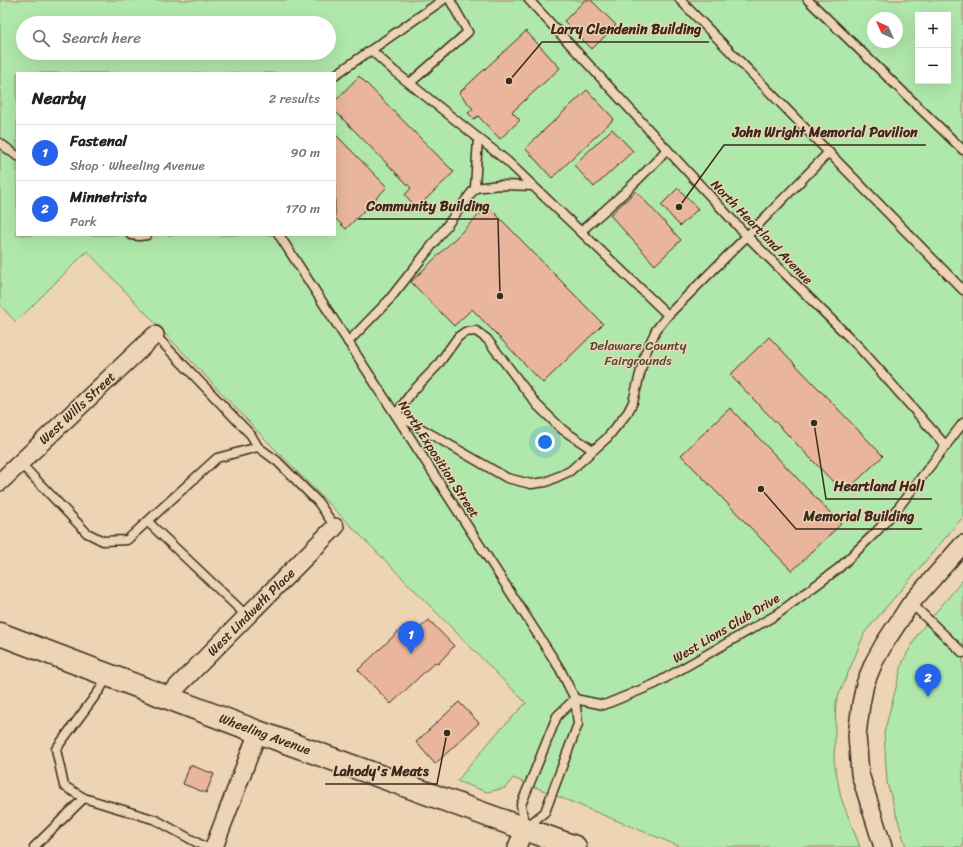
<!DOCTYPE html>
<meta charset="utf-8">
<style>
:root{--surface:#fff;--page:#f2f2f2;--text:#202124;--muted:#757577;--line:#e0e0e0;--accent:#2563eb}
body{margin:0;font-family:Sriracha,sans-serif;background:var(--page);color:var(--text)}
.controls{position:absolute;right:12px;top:12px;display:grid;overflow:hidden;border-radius:0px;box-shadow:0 4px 16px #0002}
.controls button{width:36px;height:36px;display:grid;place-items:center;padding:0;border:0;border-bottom:1px solid var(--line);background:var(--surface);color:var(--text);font:20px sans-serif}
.compass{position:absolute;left:867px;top:12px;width:36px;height:36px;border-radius:50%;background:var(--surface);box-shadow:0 4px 16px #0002;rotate:315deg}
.you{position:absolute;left:545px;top:442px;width:14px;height:14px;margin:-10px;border:3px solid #fff;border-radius:50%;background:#1a73e8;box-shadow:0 0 0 6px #1a73e833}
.badge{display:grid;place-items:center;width:26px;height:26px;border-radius:50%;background:var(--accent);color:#fff;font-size:13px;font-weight:700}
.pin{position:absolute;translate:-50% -33px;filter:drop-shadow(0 1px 2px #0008)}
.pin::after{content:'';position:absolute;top:21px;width:14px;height:12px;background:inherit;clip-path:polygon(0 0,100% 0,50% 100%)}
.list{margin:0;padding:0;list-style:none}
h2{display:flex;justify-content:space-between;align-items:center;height:52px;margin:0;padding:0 16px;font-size:17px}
h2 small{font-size:13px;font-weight:400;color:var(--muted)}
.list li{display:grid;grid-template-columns:26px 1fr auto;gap:12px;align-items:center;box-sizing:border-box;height:56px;padding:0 16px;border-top:1px solid var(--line)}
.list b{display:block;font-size:15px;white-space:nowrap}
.list p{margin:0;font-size:13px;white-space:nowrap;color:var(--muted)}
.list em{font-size:13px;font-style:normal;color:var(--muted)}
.icon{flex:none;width:22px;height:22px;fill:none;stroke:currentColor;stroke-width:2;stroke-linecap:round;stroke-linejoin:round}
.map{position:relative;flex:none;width:963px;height:847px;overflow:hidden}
.search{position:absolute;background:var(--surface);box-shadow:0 4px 16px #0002;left:16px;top:16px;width:320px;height:44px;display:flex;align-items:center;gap:10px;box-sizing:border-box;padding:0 14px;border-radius:22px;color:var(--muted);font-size:15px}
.panel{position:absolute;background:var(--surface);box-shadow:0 4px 16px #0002;left:16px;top:72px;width:320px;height:164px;border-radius:0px}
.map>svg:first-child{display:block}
</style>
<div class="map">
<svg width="963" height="847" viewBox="0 0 963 847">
<rect width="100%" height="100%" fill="#ecd4b4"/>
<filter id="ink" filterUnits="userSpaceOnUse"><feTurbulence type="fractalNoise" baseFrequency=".025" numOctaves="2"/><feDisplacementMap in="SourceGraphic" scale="8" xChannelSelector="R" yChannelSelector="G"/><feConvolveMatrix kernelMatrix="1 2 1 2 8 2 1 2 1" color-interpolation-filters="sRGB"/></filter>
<g filter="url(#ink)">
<!-- green -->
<g fill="#b0e8ab" stroke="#768964" fill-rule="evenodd">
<path d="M0 0H963V517L865 632 836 702 834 761 841 798 860 847H681L513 778 505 788 487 792 457 781 497 733 526 703 266 440 87 251 16 322 0 305ZM918 15H948V81H918ZM873 18H897V42H873ZM23 23H329V53H23ZM17 73H335V235H17Z"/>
<polygon points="963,580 963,847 906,847 887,783 884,733 903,661 919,632"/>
</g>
<!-- building -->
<g fill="#eab59d" stroke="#3b2a1e">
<polygon points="585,0 591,0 616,25 592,49 564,21"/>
<polygon points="526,31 560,68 512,112 520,120 500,139 478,116 474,119 468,113 473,109 459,93"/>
<polygon points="359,76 454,172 425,200 426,202 419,210 405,195 411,188 335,111 335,101"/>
<polygon points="587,90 614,119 552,178 525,148"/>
<polygon points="612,129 633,151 594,187 574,165"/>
<polygon points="335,134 387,187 346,229 335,218"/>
<polygon points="678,188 698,209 680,226 661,205"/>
<polygon points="636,191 681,240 655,265 610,215"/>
<polygon points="488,206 603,324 543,383 472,309 454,326 411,282"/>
<polygon points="769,337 883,456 844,493 730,375"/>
<polygon points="730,408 841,524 792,571 681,455"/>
<polygon points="429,620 454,646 438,664 435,662 391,704 358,670 401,629 410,637"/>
<polygon points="459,702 479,723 435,764 416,742"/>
<polygon points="190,765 214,774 206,793 183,784"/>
</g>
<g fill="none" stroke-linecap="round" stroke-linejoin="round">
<defs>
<g id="service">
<polyline points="529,0 747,236 859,347 946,446"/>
<polyline points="680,0 963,290"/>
<polyline points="808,0 963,150"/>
<polyline points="371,50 394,71 507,161 668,315"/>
<polyline points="335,75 443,0"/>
<polyline points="410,83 468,32 450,0"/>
<polyline points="0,143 17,156"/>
<polyline points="475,188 499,185 533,186"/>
<path d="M580 232C610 206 641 179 667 149"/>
<polyline points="131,235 139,236 147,235"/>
<polyline points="279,235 560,669 575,699 578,724 545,812 525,828 521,805 557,716 575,699"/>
<polyline points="348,342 389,300 430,248 475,188 478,138"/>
<polyline points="258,447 277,461 318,502 335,527"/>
<polyline points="593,450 563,430 537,405 487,339 476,331 465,332 458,337 437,366 412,392 396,414 507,478 531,484 546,482 570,471 607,438 628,412 633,402 645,354 656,330 668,315 747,236 829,152"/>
<polyline points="20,463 87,533 103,541 127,540 217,458 258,447 251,435 155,335"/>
<polyline points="148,522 247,616"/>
<polyline points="911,603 963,653"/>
<polyline points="107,675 101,688 56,749 64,786 84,798 156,820 205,847"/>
<polyline points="575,699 604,705 655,684 776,615 839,568 875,533 898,508 963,423"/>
<polyline points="34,847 84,798"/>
</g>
<g id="minor">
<polyline points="0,482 155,335"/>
<polyline points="167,697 335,527"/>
<polyline points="214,847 258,732"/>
<polyline points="517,847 525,828"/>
<polyline points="883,847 860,774 857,735 861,704 865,684 874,662 884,644 911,603 963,544"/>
</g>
<polyline id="secondary" points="0,634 258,732 575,847"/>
</defs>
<!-- service casing -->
<use href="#service" stroke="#3b2a1e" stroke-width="11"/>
<!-- minor casing -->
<use href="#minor" stroke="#3b2a1e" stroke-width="20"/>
<!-- secondary casing -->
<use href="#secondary" stroke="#3b2a1e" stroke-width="25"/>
<!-- service -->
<use href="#service" stroke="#ecd4b4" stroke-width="8"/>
<!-- minor -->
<use href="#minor" stroke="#ecd4b4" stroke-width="17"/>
<!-- secondary -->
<use href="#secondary" stroke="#ecd4b4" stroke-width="22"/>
</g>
</g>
<g text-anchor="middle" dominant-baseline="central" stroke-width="3" stroke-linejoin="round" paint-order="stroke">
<!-- street labels -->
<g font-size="13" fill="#3b2a1e" stroke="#ecd4b4">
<text transform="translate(762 232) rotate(46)">North Heartland Avenue</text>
<text transform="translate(77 408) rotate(-43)">West Wills Street</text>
<text transform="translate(439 459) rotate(57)">North Exposition Street</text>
<text transform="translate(251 612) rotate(-45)">West Lindweth Place</text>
<text transform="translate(726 628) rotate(-31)">West Lions Club Drive</text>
<text transform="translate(265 734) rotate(20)">Wheeling Avenue</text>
</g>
<!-- park labels -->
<g font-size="13" fill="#4d4633" stroke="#ecd4b4">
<text x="638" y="345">Delaware County<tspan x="638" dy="15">Fairgrounds</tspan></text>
</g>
</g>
<!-- callouts -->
<path fill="none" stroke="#3b2a1e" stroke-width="1.5" d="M509 81L542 42H709M679 207L724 145H926M500 296L498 219H358M814 423L826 499H932M761 489L796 529H922M447 733L437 784H325"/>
<g fill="#3b2a1e" stroke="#ecd4b4" stroke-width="1.5">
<circle cx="509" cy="81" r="4"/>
<circle cx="679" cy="207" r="4"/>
<circle cx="500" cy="296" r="4"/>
<circle cx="814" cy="423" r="4"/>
<circle cx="761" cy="489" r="4"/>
<circle cx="447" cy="733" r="4"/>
</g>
<g font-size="14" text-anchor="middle" font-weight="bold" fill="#3b2a1e" stroke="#ecd4b4" stroke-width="3" stroke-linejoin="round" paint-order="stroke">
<text x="626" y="34">Larry Clendenin Building</text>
<text x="825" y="137">John Wright Memorial Pavilion</text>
<text x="428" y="211">Community Building</text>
<text x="879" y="491">Heartland Hall</text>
<text x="859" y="521">Memorial Building</text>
<text x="381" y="776">Lahody's Meats</text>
</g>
</svg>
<div class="controls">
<button>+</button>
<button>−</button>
</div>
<svg class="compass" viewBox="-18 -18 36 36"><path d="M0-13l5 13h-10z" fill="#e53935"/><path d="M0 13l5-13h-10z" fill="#757577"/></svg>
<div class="you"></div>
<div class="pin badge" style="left:411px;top:654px">1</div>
<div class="pin badge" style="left:928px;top:697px">2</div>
<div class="search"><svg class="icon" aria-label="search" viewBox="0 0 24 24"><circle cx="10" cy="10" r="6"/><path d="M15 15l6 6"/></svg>Search here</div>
<section class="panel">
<h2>Nearby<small>2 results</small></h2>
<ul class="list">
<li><span class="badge">1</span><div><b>Fastenal</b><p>Shop · Wheeling Avenue</p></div><em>90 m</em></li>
<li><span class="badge">2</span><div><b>Minnetrista</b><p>Park</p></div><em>170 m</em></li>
</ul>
</section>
</div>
